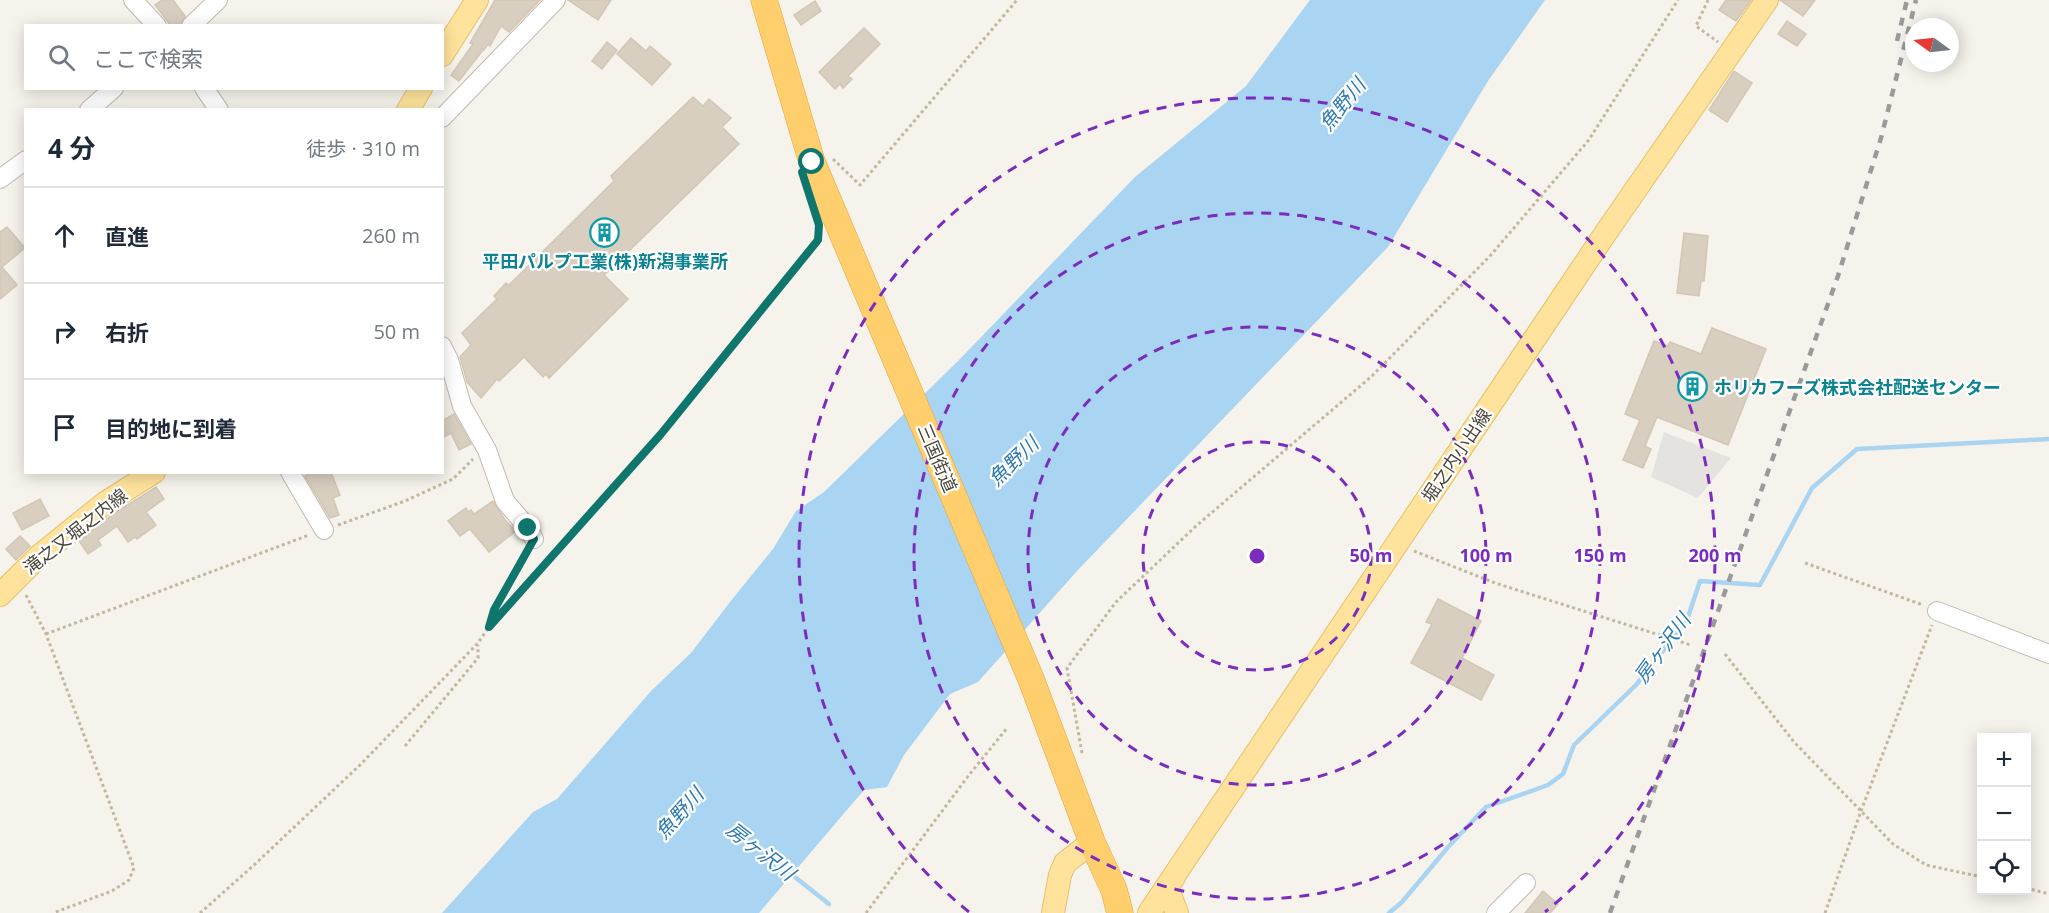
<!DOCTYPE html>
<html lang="ja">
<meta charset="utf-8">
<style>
:root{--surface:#fff;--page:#f2f2f3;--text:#1f2937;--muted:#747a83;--line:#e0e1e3}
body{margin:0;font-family:"Open Sans","Noto Sans JP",sans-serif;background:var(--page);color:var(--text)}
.controls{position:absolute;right:18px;bottom:18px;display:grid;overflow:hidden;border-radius:0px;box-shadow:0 3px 15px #0003}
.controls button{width:54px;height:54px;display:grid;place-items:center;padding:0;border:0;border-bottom:2px solid var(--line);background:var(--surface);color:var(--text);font:30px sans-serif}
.compass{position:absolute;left:1905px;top:18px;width:54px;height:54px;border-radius:50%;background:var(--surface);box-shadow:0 3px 15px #0003;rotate:285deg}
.stop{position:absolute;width:18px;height:18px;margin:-14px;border:4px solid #0f766e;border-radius:50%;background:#fff}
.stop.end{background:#0f766e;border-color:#fff;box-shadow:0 2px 6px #0008}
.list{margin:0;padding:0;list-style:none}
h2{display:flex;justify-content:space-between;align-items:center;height:78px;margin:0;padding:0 24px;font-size:26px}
h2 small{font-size:20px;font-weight:400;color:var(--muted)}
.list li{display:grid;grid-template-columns:39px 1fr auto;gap:18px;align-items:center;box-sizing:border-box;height:96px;padding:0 24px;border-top:2px solid var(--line)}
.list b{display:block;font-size:22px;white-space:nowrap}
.list em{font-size:20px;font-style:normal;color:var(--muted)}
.icon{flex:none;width:33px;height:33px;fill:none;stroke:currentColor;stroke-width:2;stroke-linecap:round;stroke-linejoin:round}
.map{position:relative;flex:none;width:2049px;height:913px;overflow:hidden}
.search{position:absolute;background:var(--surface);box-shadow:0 3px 15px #0003;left:24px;top:24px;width:420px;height:66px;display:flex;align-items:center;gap:15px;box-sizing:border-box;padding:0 21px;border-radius:0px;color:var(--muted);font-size:22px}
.panel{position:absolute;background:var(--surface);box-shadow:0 3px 15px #0003;left:24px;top:108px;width:420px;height:366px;border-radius:0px}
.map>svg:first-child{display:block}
</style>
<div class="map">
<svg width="2049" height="913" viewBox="0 0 2049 913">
<rect width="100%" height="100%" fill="#f6f3ec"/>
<!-- parking -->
<polygon fill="#e5e3e0" points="1664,432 1731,458 1698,498 1651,477"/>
<!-- water -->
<polygon fill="#a9d4f2" points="1310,0 1545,0 1488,81 1388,247 1077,571 978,682 950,694 904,755 887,787 864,790 759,913 442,913 533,812 557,799 652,690 691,653 730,602 773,549 796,511 824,492 959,360 1135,177 1246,86"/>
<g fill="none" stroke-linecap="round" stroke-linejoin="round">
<!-- stream -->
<g stroke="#a9d4f2" stroke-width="4.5">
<polyline points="786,870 829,904"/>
<polyline points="1389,913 1402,902 1449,846 1486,807 1548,785 1563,774 1574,745 1636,685 1687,620 1700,581 1760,585 1812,488 1857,449 2049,439"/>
</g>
</g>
<!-- building -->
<g fill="#d8cfc1" stroke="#d3c7b4" stroke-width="1.5">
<polygon points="162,0 173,0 185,16 180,26 171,26 155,5"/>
<polygon points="495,0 540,0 509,32 501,26 490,46 488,44 484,50 483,50 459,81 451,75 473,44 470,43"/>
<polygon points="568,0 611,0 598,20"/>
<polygon points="1726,0 1751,0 1736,21 1719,10"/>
<polygon points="1780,0 1815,0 1803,16"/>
<polygon points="815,1 821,11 801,25 794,15"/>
<polygon points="1787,21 1806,34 1797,46 1778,34"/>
<polygon points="864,28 880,44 848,76 852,79 843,88 840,84 835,89 819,72"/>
<polygon points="631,38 646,51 650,46 671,64 652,85 617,54"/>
<polygon points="607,42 617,50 602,69 592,61"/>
<polygon points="1734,71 1752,83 1727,122 1709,110"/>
<polygon points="693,97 703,106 709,99 731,118 722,127 739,144 604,275 628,299 549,378 546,374 543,377 524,357 499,381 497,379 481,398 467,382 460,357 471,345 462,333 497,299 494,296 506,283 509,285 614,181 611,176"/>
<polygon points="7,227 25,248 2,267 17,285 0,299 0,232"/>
<polygon points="1684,233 1708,236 1704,281 1701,281 1699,296 1677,293"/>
<polygon points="1712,328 1766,349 1728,445 1657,417 1645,446 1651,449 1643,468 1623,460 1640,420 1625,414 1654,341 1668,346 1670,342 1701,354"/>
<polygon points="454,414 471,444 459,450 451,433 442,438 442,421"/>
<polygon points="312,472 331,472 340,495 333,498 339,515 330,518 305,476"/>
<polygon points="156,487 164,499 146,512 156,525 137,539 135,537 128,542 117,526 98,540 101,545 88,554 79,541 113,514"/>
<polygon points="40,499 49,516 22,530 13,513"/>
<polygon points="493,501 505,520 516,531 489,552 470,529 460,536 448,521 466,508 468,512 471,510 474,514"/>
<polygon points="20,536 30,546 16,560 6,549"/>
<polygon points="1438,599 1481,621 1462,658 1494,675 1481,700 1411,663 1432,624 1426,622"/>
<polygon points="1543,891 1558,904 1550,913 1525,913"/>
</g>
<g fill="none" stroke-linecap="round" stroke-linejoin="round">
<defs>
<g id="minor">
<polyline points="133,0 157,26"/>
<polyline points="191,26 218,0"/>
<polyline points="204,88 219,110"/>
<polyline points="89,110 114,88"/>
<polyline points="442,118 556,0"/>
<polyline points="0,179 26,160"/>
<polyline points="442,346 449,360 462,406 487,450 505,501 528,528 534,539"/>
<polyline points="290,472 324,530"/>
<polyline points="1937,611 2049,654"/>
<polyline points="1496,913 1526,883"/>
</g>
<g id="major">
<polyline points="442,55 477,0"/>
<polyline points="408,110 421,88"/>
<polyline points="0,595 39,556 105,503 154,472"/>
<polyline points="1174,877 1167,887 1177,913"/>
<polyline points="1053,913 1060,875 1065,863 1092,842"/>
<polyline points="1149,913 1605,234 1767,0"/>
</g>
<polyline id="highway" points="764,0 812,162 1031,679 1092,842 1114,890 1120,913"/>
</defs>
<!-- minor casing -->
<use href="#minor" stroke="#c2bbae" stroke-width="20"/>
<!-- major casing -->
<use href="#major" stroke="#e6c16a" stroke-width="24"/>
<!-- highway casing -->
<use href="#highway" stroke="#e0a43c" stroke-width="27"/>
<!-- path -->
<g stroke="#c4b79f" stroke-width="3" stroke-dasharray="3 3" stroke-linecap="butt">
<polyline points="1708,0 1696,26 1718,42"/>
<polyline points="833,159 860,185 1017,0"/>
<polyline points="338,525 405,501 453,479 473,459"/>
<polyline points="1414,551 1495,583 1691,645"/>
<polyline points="1805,563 1923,605"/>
<polyline points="26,595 46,634 134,868 129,880 112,891 53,913"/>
<polyline points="490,625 494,610 527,552"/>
<polyline points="46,634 309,535"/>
<polyline points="1725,654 1794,742 1893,844 1926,865 1982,877"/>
<polyline points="405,746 478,658 478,645"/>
<polyline points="1082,753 1067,668 1116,602 1196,526 1372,376 1490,256 1588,141 1678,0"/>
<polyline points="2026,888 2049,894"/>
<polyline points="200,913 253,866 360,765 478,643 489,627 661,434 818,240 819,229"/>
<polyline points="866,913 969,775 1008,727"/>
<polyline points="1825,913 1861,811 1932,625"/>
</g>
<!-- minor -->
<use href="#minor" stroke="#fff" stroke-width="18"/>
<!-- major -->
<use href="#major" stroke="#ffe39c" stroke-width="22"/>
<!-- highway -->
<use href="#highway" stroke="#ffcf6e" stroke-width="26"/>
<!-- rail -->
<g stroke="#9a9a9a" stroke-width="4.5" stroke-dasharray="8 8" stroke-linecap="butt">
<polyline points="1897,41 1907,0"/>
<polyline points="1610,913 1838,276 1881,138 1916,0"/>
</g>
</g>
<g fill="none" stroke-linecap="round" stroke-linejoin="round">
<!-- route -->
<polyline stroke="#0f766e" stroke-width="8" points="528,528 534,539 494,610 489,627 661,434 818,240 819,225 802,172 812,162"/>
</g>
<!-- distance rings -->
<g fill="none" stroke="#7b2cbf" stroke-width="3" stroke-dasharray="10 8">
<circle cx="1257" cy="556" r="114"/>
<circle cx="1257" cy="556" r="229"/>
<circle cx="1257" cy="556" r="343"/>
<path d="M969 912A458 458 0 1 1 1545 912"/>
</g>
<!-- icons -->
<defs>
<symbol id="building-ring" viewBox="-11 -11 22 22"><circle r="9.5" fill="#fff" stroke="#0f9aa8" stroke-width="1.5"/><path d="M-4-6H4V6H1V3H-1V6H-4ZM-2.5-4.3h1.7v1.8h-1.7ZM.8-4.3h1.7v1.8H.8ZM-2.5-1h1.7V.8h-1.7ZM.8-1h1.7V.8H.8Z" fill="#0f9aa8"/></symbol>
</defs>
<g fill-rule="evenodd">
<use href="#building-ring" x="588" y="216" width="33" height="33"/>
<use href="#building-ring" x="1676" y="370" width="33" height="33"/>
</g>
<g text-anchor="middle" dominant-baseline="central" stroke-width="4.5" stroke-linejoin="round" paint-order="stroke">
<!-- culture labels -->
<g font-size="18" font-weight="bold" fill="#0d838f" stroke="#fff">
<text x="605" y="261">平田パルプ工業(株)新潟事業所</text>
<text x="1714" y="387" text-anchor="start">ホリカフーズ株式会社配送センター</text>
</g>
<!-- street labels -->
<g font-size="18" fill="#4b4439" stroke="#fff">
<text transform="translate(1456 455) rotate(-56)">堀之内小出線</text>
<text transform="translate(938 458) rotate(67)">三国街道</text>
<text transform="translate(75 531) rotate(-38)">滝之又堀之内線</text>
</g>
<!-- water labels -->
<g font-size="20" font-style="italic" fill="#2e7ab2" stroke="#fff">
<text transform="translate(1342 104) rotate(-51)">魚野川</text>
<text transform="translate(1013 461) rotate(-44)">魚野川</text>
<text transform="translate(1662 648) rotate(-54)">房ヶ沢川</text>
<text transform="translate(679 813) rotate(-48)">魚野川</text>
<text transform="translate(761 851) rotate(38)">房ヶ沢川</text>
</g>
</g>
<circle cx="1257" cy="556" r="9" fill="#7b2cbf" stroke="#fff" stroke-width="3"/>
<g font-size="18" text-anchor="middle" font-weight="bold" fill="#7b2cbf" stroke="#fff" stroke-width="4.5" stroke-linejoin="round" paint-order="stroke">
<text x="1371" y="562">50 m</text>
<text x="1486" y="562">100 m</text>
<text x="1600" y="562">150 m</text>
<text x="1715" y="562">200 m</text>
</g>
</svg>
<div class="controls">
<button>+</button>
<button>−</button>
<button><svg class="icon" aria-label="locate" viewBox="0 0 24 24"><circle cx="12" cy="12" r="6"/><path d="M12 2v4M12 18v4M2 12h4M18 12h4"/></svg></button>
</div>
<svg class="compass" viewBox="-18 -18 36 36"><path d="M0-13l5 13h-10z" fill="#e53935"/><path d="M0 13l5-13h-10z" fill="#747a83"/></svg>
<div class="stop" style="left:812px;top:162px"></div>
<div class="stop end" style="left:528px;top:528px"></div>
<div class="search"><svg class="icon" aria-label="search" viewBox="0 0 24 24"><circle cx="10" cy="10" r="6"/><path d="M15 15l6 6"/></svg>ここで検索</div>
<section class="panel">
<h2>4 分<small>徒歩 · 310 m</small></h2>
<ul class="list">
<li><svg class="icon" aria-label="ahead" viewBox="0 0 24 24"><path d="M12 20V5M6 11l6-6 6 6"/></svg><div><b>直進</b></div><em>260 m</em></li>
<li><svg class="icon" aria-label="right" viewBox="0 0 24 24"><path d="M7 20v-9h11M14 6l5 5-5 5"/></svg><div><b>右折</b></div><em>50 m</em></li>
<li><svg class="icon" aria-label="arrive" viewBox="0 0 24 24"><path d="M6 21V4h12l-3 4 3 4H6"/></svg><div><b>目的地に到着</b></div></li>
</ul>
</section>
</div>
